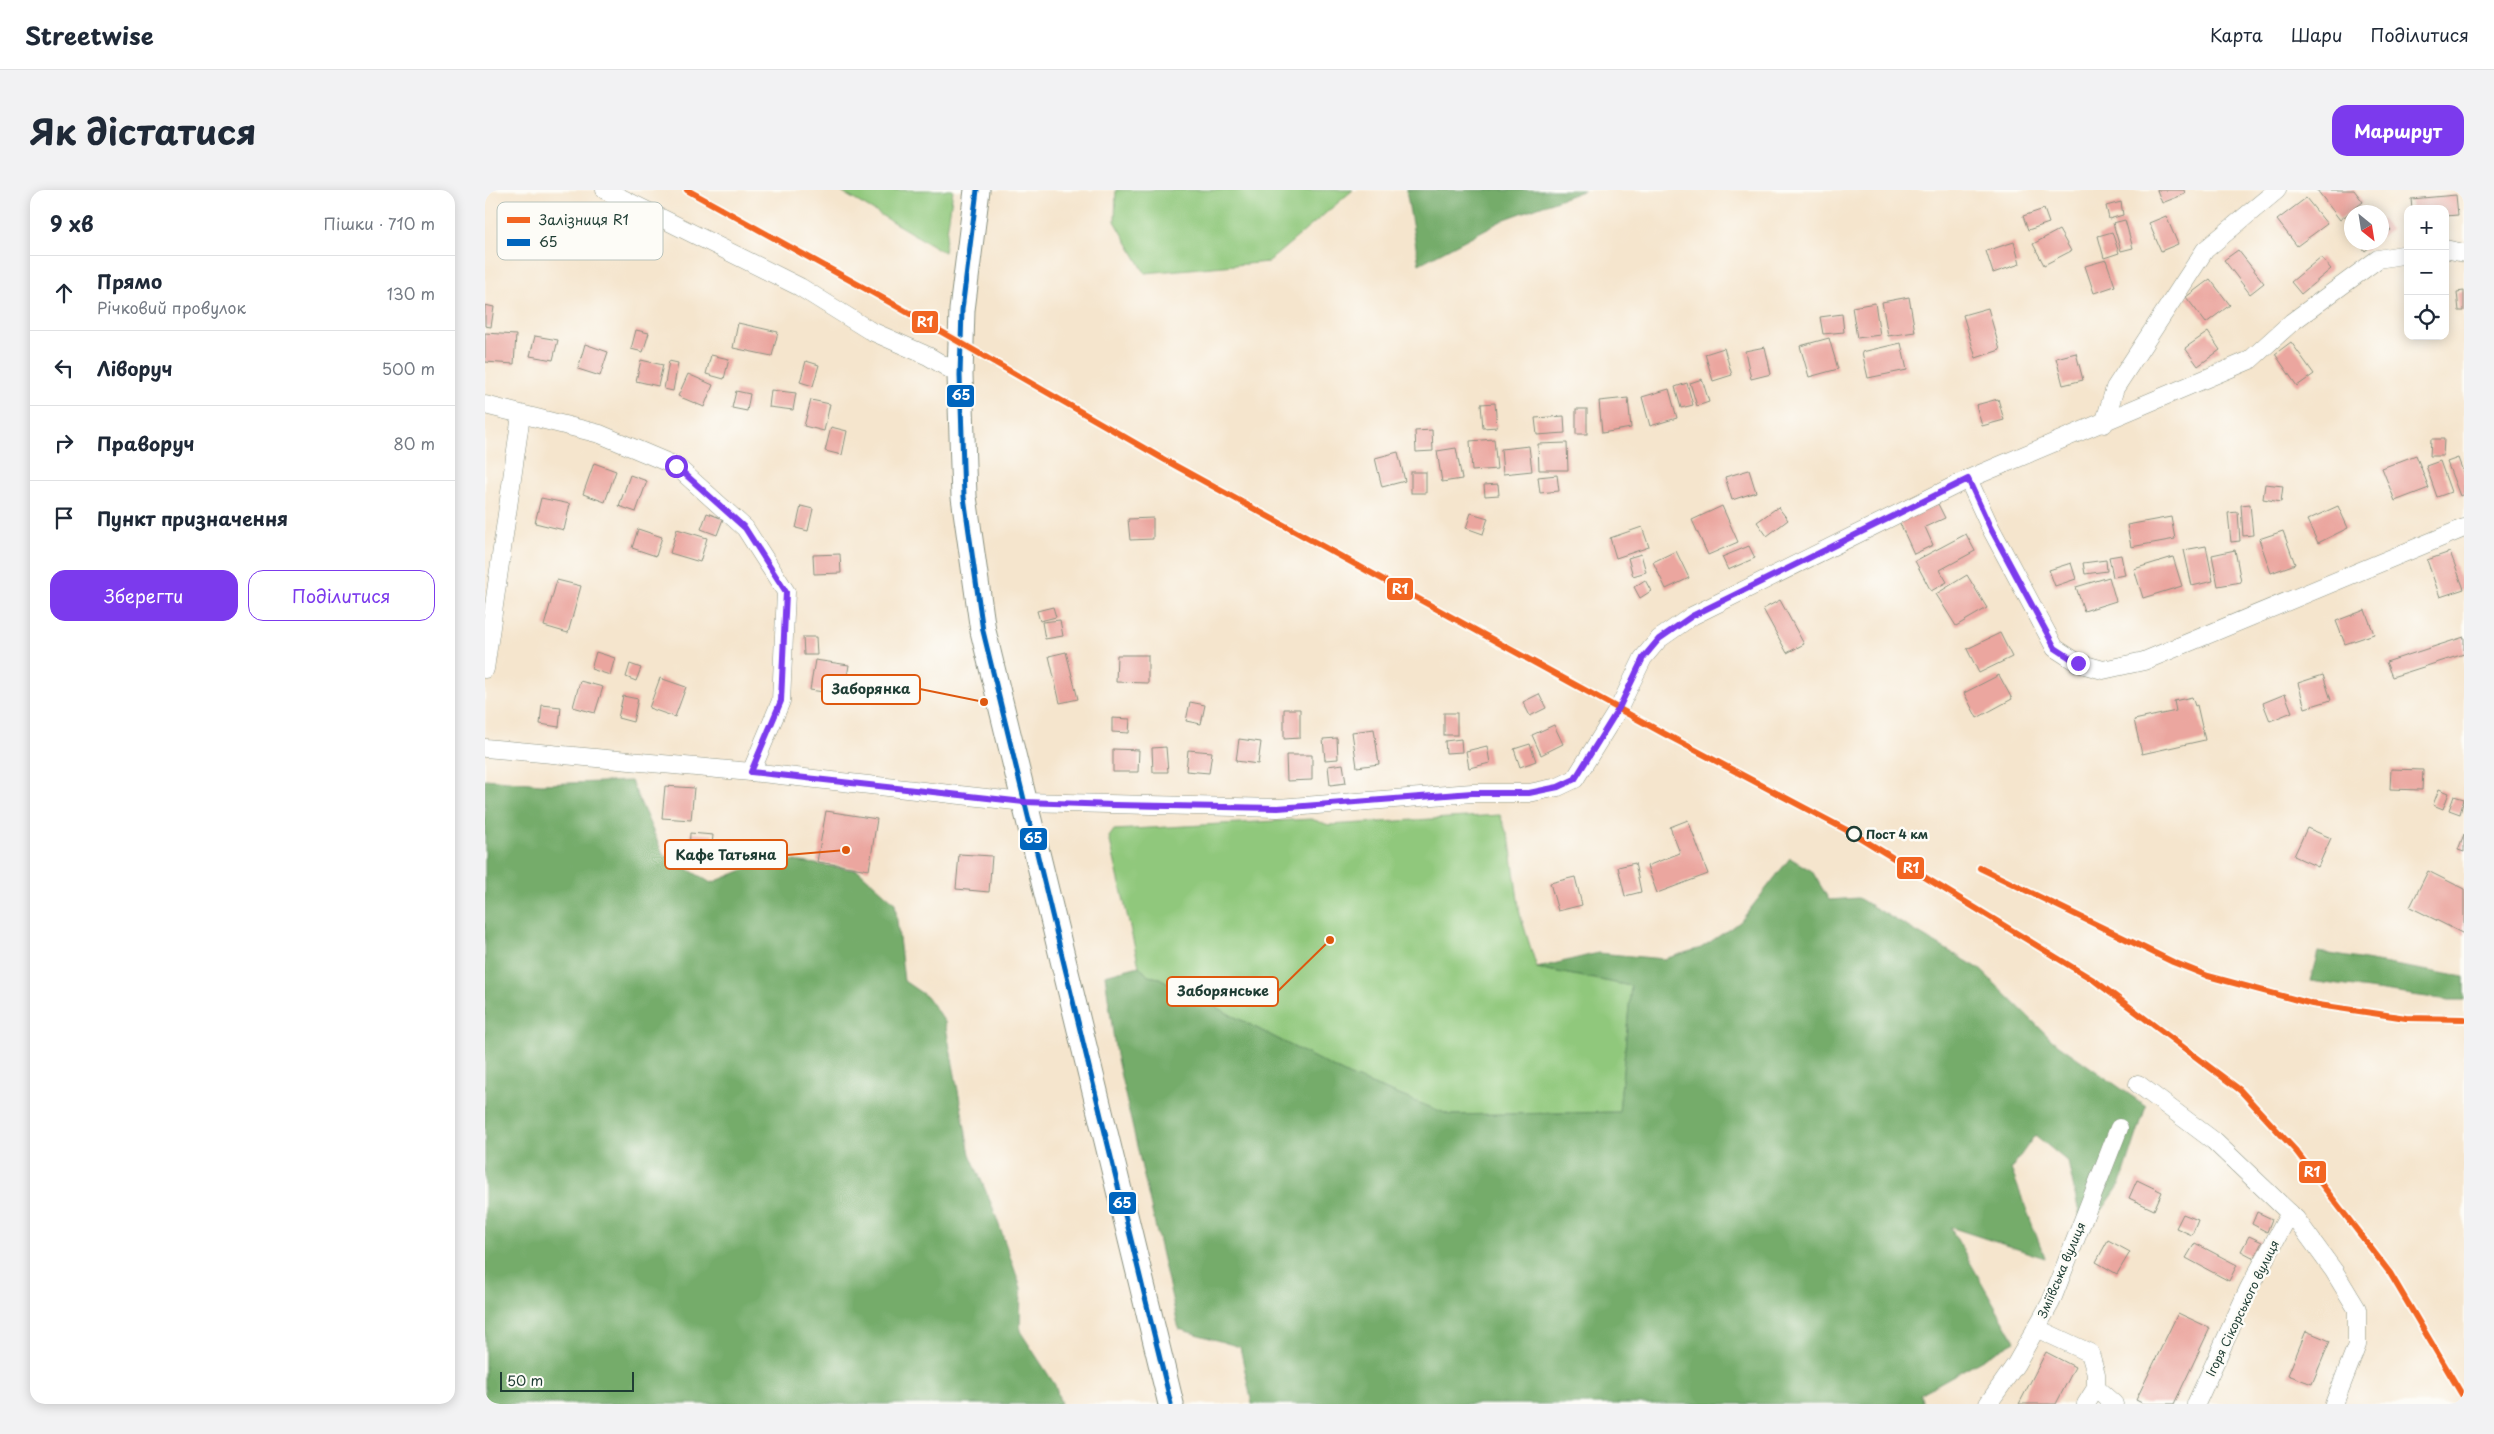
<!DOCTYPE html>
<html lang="uk">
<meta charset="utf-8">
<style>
:root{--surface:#fff;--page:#f2f2f3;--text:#1f2937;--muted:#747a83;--line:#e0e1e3;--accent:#7c3aed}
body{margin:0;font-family:"Playpen Sans",sans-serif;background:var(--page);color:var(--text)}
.controls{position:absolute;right:15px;top:15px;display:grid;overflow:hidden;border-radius:10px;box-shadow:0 2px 12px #0003}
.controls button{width:45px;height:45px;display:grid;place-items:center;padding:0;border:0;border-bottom:1px solid var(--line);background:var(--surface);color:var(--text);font:25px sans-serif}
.compass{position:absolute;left:1859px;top:15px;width:45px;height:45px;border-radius:50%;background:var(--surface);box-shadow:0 2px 12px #0003;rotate:150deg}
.scale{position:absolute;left:15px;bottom:12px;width:134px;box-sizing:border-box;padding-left:5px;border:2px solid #1f3d34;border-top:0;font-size:14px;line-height:18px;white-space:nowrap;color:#1f3d34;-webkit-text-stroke:4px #fdfcf7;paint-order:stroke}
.stop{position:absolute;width:15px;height:15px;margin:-11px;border:4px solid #7c3aed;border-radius:50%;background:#fff}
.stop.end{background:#7c3aed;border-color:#fff;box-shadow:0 1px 5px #0008}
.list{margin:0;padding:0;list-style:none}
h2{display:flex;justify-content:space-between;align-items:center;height:65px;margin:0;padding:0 20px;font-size:21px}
h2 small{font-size:16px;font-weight:400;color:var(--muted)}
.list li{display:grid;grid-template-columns:32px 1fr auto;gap:15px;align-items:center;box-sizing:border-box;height:75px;padding:0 20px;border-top:1px solid var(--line)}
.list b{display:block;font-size:19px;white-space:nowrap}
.list p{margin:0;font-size:16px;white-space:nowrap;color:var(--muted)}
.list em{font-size:16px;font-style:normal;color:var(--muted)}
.actions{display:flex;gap:10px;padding:15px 20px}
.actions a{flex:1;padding:11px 0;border:1px solid var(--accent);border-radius:15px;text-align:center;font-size:18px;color:var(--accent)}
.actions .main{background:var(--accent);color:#fff}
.icon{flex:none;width:28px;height:28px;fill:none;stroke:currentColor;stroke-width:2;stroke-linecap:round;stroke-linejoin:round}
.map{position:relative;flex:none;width:1979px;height:1214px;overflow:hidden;border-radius:15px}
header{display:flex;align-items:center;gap:30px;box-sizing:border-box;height:70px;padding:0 25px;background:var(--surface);border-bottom:1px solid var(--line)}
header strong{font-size:24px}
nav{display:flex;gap:28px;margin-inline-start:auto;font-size:18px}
.intro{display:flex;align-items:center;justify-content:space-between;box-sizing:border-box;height:120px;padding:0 30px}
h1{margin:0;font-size:35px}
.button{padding:12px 22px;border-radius:15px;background:var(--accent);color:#fff;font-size:18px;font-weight:700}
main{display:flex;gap:30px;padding:0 30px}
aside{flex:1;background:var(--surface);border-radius:15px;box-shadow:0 2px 12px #0003}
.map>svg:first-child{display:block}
</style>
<header>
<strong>Streetwise</strong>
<nav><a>Карта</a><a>Шари</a><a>Поділитися</a></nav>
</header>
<div class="intro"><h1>Як дістатися</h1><a class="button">Маршрут</a></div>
<main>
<aside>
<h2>9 хв<small>Пішки · 710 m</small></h2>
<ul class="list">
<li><svg class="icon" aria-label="ahead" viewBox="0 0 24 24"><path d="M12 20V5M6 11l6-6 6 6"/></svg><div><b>Прямо</b><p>Річковий провулок</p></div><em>130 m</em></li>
<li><svg class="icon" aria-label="left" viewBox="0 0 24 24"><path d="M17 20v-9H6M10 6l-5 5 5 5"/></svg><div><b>Ліворуч</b></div><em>500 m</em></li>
<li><svg class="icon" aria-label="right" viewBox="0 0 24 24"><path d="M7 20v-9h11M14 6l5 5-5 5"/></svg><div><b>Праворуч</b></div><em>80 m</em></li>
<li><svg class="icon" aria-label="arrive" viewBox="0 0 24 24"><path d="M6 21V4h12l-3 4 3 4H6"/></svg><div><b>Пункт призначення</b></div></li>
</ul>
<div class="actions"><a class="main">Зберегти</a><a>Поділитися</a></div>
</aside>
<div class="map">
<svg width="1979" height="1214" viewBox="0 0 1979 1214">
<rect width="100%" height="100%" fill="#fdfcf7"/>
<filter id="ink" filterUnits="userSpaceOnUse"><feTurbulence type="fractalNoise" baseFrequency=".02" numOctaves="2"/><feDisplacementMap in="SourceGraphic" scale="10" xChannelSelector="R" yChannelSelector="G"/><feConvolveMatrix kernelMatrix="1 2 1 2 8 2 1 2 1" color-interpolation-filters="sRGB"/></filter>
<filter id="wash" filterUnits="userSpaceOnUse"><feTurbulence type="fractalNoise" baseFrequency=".0096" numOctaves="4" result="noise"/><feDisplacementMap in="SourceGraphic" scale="20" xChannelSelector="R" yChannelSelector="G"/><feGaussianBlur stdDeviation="1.12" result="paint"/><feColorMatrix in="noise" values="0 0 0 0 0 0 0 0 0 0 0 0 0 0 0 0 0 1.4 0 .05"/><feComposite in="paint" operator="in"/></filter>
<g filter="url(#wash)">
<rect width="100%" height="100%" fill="#f5e5cd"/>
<!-- green -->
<g fill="#90c87b" stroke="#588258">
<polygon points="353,0 468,0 459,62"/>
<polygon points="631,0 868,0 783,72 660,83 630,31"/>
<polygon points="1015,625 1025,652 1035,724 1052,778 1146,796 1134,922 965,925 863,885 674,788 663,786 654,776 624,647 629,640 826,629 844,635"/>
</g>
<!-- forest -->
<g fill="#74ac6b" stroke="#4a7450">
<polygon points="921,0 1100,0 1020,29 934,74"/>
<polygon points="0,589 56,594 146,591 178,664 226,693 288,668 373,680 410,713 419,791 441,806 460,832 485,964 508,1018 536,1098 535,1141 570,1195 576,1214 0,1214"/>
<polygon points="1305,668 1327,681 1344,710 1373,708 1495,779 1568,851 1661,916 1636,993 1599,1046 1583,972 1550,945 1526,979 1560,1068 1465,1037 1530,1151 1435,1204 1438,1214 767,1214 755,1157 694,1139 631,865 620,785 654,776 663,786 674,788 863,885 965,925 1134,922 1146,796 1052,778 1113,763 1179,769 1216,758 1255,732"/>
<polygon points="1833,762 1979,787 1979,810 1964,810 1825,791"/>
</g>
<g id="blocks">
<!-- building -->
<g fill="#eba69f">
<polygon points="1672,0 1699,0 1700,4 1677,13"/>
<polygon points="1832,0 1869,0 1878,12 1855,30"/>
<polygon points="1971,5 1973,25 1960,26 1960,19 1927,19 1926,9"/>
<polygon points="1821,8 1842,34 1812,56 1792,30"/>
<polygon points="1636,12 1638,25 1624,29 1621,16"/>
<polygon points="1559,19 1564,33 1543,40 1538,26"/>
<polygon points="1681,26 1693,54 1676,61 1664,33"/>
<polygon points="1896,29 1906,40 1896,47"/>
<polygon points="1640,30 1648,58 1636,61 1628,33"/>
<polygon points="1574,40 1586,61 1559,75 1548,54"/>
<polygon points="1627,42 1634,63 1619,68 1613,46"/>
<polygon points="1529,52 1535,74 1508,83 1501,61"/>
<polygon points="1873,52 1891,52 1880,61"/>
<polygon points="1753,60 1779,93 1765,104 1739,70"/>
<polygon points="1836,67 1846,79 1816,104 1806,92"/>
<polygon points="1621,70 1630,96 1609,103 1600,76"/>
<polygon points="1725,89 1745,115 1721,133 1701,107"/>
<polygon points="1979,101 1979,121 1974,121 1972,102"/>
<polygon points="1424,107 1430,142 1403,146 1397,112"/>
<polygon points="1390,113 1395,145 1372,148 1367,117"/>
<polygon points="0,115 9,117 6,137 0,136"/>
<polygon points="1503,118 1515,160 1491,168 1478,125"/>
<polygon points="1357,124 1359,142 1338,144 1335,127"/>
<polygon points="253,133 293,142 287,166 248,158"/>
<polygon points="151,140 164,143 158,162 146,159"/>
<polygon points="1723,142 1735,160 1713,176 1700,158"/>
<polygon points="0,143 31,145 29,174 0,172"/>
<polygon points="50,146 73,150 68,170 45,166"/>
<polygon points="1344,148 1353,179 1324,187 1315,156"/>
<polygon points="1806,152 1829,184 1812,196 1790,164"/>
<polygon points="1416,153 1422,180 1383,188 1377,162"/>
<polygon points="100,154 123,162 115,186 93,179"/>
<polygon points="1280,157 1286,184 1266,189 1260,161"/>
<polygon points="1239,158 1247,185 1228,191 1220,164"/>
<polygon points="1591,163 1598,190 1578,195 1571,168"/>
<polygon points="226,165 244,169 239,189 221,184"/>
<polygon points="156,170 178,175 173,196 151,191"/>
<polygon points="184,171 193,173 188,201 179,199"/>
<polygon points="321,171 334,175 328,196 315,192"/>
<polygon points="203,184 228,195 219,217 193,206"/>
<polygon points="1217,189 1224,212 1212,216 1205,193"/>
<polygon points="1202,193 1208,215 1196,218 1190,197"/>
<polygon points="1184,199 1192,228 1165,236 1157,207"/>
<polygon points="286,200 311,203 308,220 284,217"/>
<polygon points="251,201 265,204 262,221 247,218"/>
<polygon points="1143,208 1146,238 1117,243 1114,211"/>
<polygon points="1513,209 1519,230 1497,236 1491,215"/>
<polygon points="326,210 345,214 339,241 319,236"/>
<polygon points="1010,213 1012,237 998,238 996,214"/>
<rect x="1091" y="219" width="11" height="25"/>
<polygon points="1079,226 1080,243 1052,245 1050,228"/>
<polygon points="346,237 362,241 357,265 340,261"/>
<polygon points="947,240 948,261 931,262 930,241"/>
<polygon points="1009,249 1012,279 987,281 985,251"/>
<polygon points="1946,249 1959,249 1958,266 1945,266"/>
<polygon points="1082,253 1083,280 1054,280 1053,254"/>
<polygon points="1044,256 1047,281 1018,284 1016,259"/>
<polygon points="971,258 977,289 957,292 952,261"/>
<polygon points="913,262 920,291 897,297 890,268"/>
<polygon points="1931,265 1944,298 1910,311 1897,278"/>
<polygon points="1973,268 1979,284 1979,304 1975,306 1962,272"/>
<polygon points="1955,271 1966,302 1952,307 1941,276"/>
<polygon points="109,273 131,281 120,312 98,304"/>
<polygon points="1264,280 1271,302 1247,310 1240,287"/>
<rect x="926" y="282" width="15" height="21"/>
<polygon points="145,285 162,291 151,322 134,316"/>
<polygon points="1072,285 1074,301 1055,303 1053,287"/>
<polygon points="1013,294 1014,305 1000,306 999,295"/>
<polygon points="1780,294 1798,296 1796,312 1778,309"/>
<polygon points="56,308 85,314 79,340 50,333"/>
<polygon points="1453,314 1460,328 1440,337 1448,355 1429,364 1414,331"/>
<polygon points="1765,314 1768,345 1758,346 1756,315"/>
<polygon points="316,316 328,319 323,341 311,338"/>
<polygon points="1237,316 1253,352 1223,365 1207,330"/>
<polygon points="1853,316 1863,338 1833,353 1822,330"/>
<polygon points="1293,317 1303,330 1282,346 1272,332"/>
<polygon points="1753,322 1755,351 1746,352 1743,323"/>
<polygon points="222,323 238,329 232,345 216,339"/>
<polygon points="986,323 1003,328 998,344 981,338"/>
<polygon points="1686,327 1690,349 1646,357 1642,335"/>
<polygon points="668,328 668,349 645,350 643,329"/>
<polygon points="1157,337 1164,357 1131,368 1125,348"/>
<polygon points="153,339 177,347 171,366 147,358"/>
<polygon points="192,339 222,348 215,372 185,363"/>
<polygon points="1798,341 1810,374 1786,383 1774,349"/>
<polygon points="1481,344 1490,361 1455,380 1462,392 1446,401 1430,371"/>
<polygon points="1264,356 1270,368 1243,380 1237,367"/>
<polygon points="1721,356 1728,391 1707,396 1699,360"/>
<polygon points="1750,360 1756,392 1733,396 1727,365"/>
<polygon points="1191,361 1204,388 1181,399 1168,372"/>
<polygon points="1965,362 1979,399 1955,407 1942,370"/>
<polygon points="355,364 356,383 329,384 328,365"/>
<polygon points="1156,364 1161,382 1148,386 1143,368"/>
<polygon points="1636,365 1640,385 1628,387 1624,367"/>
<polygon points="1688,367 1697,396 1658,408 1649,379"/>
<polygon points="1621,370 1622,381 1600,384 1598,373"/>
<polygon points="1586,373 1591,389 1570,396 1564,380"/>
<polygon points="1482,385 1502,418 1471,436 1451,404"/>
<polygon points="1624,387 1631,411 1599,421 1591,397"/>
<polygon points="72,390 96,396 83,443 59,436"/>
<polygon points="1160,390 1166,401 1155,408 1149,397"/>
<polygon points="1295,410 1319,454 1302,463 1278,419"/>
<polygon points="568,417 571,427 555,431 552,421"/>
<polygon points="1880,420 1889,444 1860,454 1851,431"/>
<polygon points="575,430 578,446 560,449 557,432"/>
<polygon points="1515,443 1527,467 1494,483 1482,459"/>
<polygon points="318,447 331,447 332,465 319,465"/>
<polygon points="1979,447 1979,464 1907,487 1901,472"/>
<polygon points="111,462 130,468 125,485 106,479"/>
<polygon points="581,462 593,509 575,513 564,466"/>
<polygon points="632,465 663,465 663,493 631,492"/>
<polygon points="330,470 364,475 359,505 325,500"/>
<polygon points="145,474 156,478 151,491 141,487"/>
<polygon points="1514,485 1527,509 1492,528 1479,503"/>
<polygon points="1838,485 1846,510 1820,518 1813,493"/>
<polygon points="175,488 201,497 190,527 164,518"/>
<polygon points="95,491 118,497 110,523 88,517"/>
<polygon points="1054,504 1061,518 1045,526 1038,512"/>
<polygon points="1800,504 1807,522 1785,531 1778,513"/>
<polygon points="138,506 153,509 148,532 133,528"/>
<polygon points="1707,507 1710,516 1712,515 1720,550 1657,564 1649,530 1691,521 1689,511"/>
<polygon points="705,512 720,515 716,534 701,531"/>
<polygon points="57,515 76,517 74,537 55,534"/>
<polygon points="799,519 815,519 815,548 799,549"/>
<rect x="959" y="523" width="13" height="22"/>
<polygon points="627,528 645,529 644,543 627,542"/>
<polygon points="1069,535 1078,554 1056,565 1047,545"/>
<polygon points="889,539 894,574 872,577 867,542"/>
<polygon points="852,548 853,569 840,570 838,549"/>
<polygon points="754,549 776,552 773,574 751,571"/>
<polygon points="976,549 977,562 961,563 960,551"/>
<polygon points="1045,554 1051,571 1035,577 1029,559"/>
<polygon points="1002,556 1005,573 984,578 981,561"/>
<polygon points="681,557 683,582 668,582 667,558"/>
<polygon points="628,559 654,560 653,582 628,582"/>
<polygon points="703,560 727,562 724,583 701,581"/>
<polygon points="801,565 827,565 827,590 802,591"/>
<polygon points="858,574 861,593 845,595 843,576"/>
<polygon points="1906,579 1938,580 1937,600 1905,599"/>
<polygon points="180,596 209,598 206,630 177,628"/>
<polygon points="1954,599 1964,603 1958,619 1948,615"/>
<polygon points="1969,606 1979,609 1975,624 1964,620"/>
<polygon points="341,621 392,629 384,680 332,672"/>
<polygon points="1203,630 1223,684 1172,703 1162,676 1195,663 1185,637"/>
<polygon points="1822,638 1846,648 1833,677 1809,666"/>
<polygon points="205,643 228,645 226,665 204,663"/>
<polygon points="1979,644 1979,662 1973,660"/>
<polygon points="474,664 507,666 504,702 471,699"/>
<polygon points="1150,673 1156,702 1140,706 1133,677"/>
<polygon points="1943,681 1979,699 1979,744 1925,717"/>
<polygon points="1090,687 1097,715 1073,721 1065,693"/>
<polygon points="1652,990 1677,1002 1669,1020 1644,1008"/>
<polygon points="1772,1022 1787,1029 1782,1042 1767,1034"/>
<polygon points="1698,1024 1713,1030 1707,1045 1691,1038"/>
<polygon points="1764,1046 1777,1052 1769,1068 1756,1061"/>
<polygon points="1623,1050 1645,1062 1632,1084 1611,1072"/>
<polygon points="1710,1053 1752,1075 1744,1091 1701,1068"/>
<polygon points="1693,1123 1725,1138 1689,1214 1659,1214 1651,1210"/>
<polygon points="1821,1141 1845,1151 1827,1194 1803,1185"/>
<polygon points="1561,1162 1590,1177 1571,1214 1534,1214"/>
</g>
</g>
</g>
<g filter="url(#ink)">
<use href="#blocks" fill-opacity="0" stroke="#8a9180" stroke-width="1"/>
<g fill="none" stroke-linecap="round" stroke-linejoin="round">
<defs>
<g id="minor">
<polyline points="120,0 315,97 384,140 443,166 475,185"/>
<polyline points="1960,59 1979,63"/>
<polyline points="0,215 115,244 191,276 260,338 301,402 296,511 266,582"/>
<polyline points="1619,234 1630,198 1720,60 1792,0"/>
<polyline points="1483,289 1505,337 1570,458 1593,473 1618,480 1659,471 1979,338"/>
<polyline points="0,479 36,225"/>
<polyline points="0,558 266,582 539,612 793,618 987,603 1044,603 1073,597 1090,589 1134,518 1158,468 1174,449 1207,426 1483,289 1765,170 1807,132 1893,69 1923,64"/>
<polyline points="1653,894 1729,951 1811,1029 1849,1081 1872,1119 1872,1155 1849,1214"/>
<polyline points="1551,1138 1605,1163 1611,1184 1611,1198 1629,1214"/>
<polyline points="1503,1214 1531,1174 1566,1112 1634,938"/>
<polyline points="1601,1214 1611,1198"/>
<polyline points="1711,1214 1764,1098 1805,1023"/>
</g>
<polyline id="highway" points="492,0 477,120 475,185 479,307 498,441 686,1214"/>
</defs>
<!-- minor casing -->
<use href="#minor" stroke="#8a9180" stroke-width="19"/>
<!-- highway casing -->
<use href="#highway" stroke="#8a9180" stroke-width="27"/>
<!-- minor -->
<use href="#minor" stroke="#fff" stroke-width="18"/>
<!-- highway -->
<use href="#highway" stroke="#fff" stroke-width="25"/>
<defs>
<polyline id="bus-1" points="492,0 477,120 475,185 479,307 498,441 686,1214"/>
</defs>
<!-- bus-1 casing -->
<use href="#bus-1" stroke="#fdfcf7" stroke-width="9"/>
<!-- bus-1 -->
<use href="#bus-1" stroke="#0065bd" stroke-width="5"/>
<defs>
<g id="rail-1">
<polyline points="202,0 401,110 680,270 1178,543 1369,644 1610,791 1755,900 1811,961 1905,1083 1979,1208"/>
<polyline points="1495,678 1688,772 1723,786 1827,814 1921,828 1979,829"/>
</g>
</defs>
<!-- rail-1 casing -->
<use href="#rail-1" stroke="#fdfcf7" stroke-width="10"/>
<!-- rail-1 -->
<use href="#rail-1" stroke="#f26522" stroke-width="6"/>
</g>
</g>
<g fill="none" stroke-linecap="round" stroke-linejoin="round" filter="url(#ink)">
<!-- route -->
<polyline stroke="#7c3aed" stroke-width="6" points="191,276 260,338 301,402 296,511 266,582 539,612 629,615 793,618 987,603 1044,603 1073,597 1090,589 1134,518 1158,468 1174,449 1207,426 1483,289 1505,337 1570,458 1593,473"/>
</g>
<!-- markers -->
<circle fill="#fdfcf7" stroke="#1f3d34" stroke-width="2.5" cx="1369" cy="644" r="7"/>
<g text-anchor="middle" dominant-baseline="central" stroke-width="5" stroke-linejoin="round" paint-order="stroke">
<!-- stop labels -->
<g font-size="12" font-weight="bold" fill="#1f3d34" stroke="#fdfcf7" text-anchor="start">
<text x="1381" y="644">Пост 4 км</text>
</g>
<!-- street labels -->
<g font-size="12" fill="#1f3d34" stroke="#fdfcf7">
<text transform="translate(1576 1080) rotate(-67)">Зміївська вулиця</text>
<text transform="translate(1757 1118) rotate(-64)">Ігоря Сікорського вулиця</text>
</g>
</g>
<!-- legend -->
<rect x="12" y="12" width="166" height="58" rx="8" fill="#fdfcf7" stroke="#bac3bc" stroke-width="1"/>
<rect x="22" y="27" width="23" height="6" fill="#f26522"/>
<rect x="22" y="49" width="23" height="7" fill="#0065bd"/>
<g font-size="14" fill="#1f3d34">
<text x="54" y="35">Залізниця R1</text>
<text x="54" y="57">65</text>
</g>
<!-- callouts -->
<path fill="none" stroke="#de580e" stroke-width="2" d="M499 512L435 499M361 660L302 665M845 750L793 801"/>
<g fill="#de580e" stroke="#fdfcf7" stroke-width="2">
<circle cx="499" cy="512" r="5"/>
<circle cx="361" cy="660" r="5"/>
<circle cx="845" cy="750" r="5"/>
</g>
<g fill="#fdfcf7" stroke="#de580e" stroke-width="2">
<rect x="337" y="485" width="98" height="29" rx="5"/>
<rect x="180" y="650" width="122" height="29" rx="5"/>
<rect x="682" y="787" width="111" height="29" rx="5"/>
</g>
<g font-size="14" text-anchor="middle" font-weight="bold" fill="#1f3d34">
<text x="386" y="504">Заборянка</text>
<text x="241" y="670">Кафе Татьяна</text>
<text x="738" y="806">Заборянське</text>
</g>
<g stroke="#fdfcf7" stroke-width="2">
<rect x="426" y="120" width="28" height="24" rx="5" fill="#f26522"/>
<rect x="461" y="194" width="29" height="24" rx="5" fill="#0065bd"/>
<rect x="901" y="387" width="28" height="24" rx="5" fill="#f26522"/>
<rect x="534" y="637" width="29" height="24" rx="5" fill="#0065bd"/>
<rect x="1411" y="666" width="29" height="24" rx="5" fill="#f26522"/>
<rect x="1813" y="970" width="29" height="24" rx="5" fill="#f26522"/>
<rect x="623" y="1001" width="29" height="24" rx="5" fill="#0065bd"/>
</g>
<g font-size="14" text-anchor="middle" font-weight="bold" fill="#fff">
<text x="440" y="137">R1</text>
<text x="476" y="210">65</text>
<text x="915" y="404">R1</text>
<text x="548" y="653">65</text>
<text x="1426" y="683">R1</text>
<text x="1827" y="987">R1</text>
<text x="637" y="1018">65</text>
</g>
</svg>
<div class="controls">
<button>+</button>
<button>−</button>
<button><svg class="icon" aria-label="locate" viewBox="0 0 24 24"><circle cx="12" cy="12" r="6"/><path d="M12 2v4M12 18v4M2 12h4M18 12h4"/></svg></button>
</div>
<svg class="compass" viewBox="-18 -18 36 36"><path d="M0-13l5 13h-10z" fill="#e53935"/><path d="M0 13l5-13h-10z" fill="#747a83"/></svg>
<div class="scale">50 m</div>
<div class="stop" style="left:191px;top:276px"></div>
<div class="stop end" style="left:1593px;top:473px"></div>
</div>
</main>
